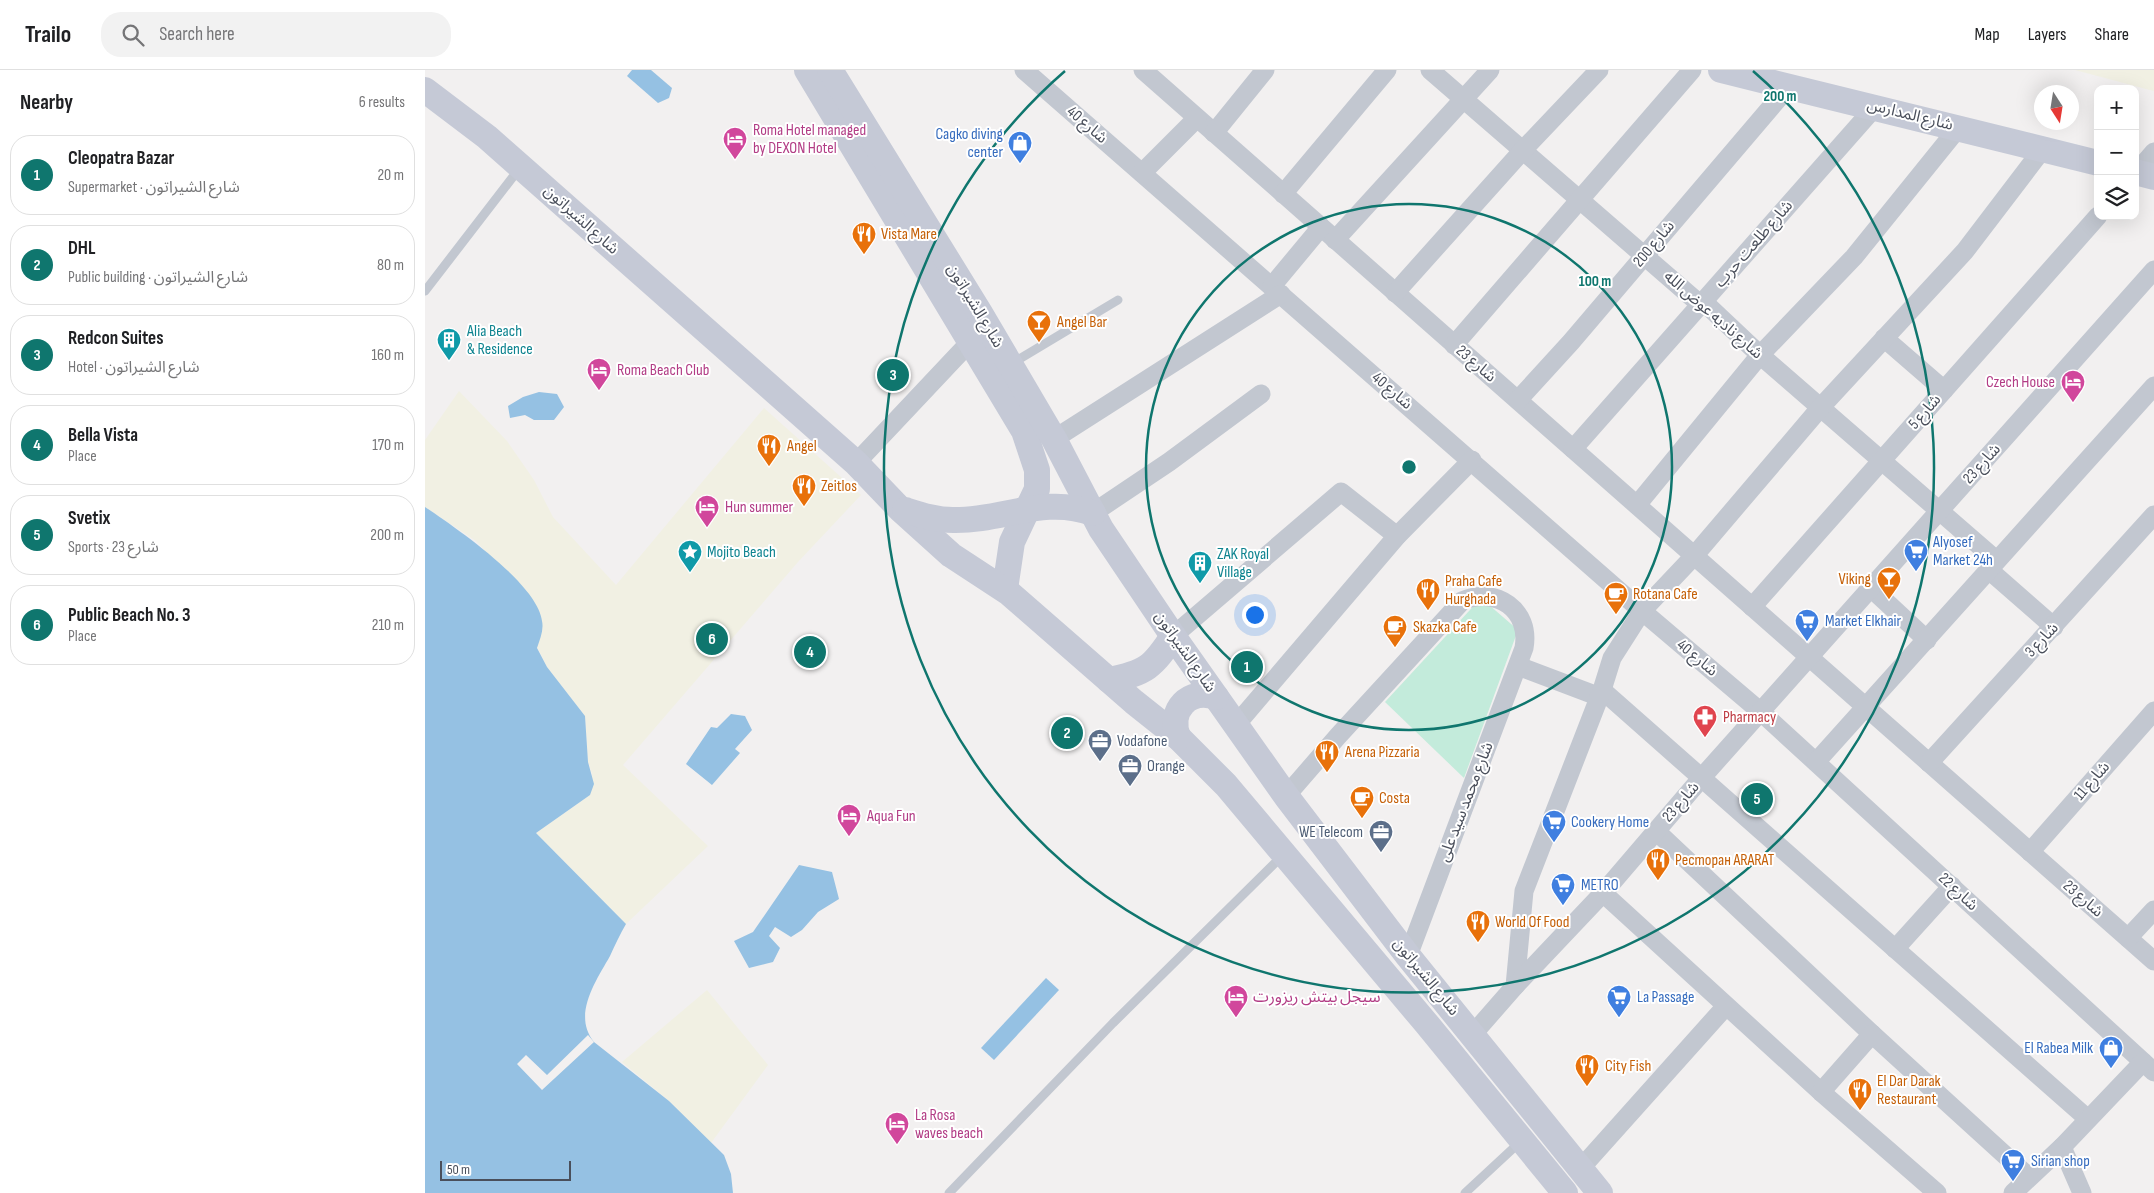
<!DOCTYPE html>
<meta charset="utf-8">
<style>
:root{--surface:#fff;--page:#f2f2f2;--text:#202124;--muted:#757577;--line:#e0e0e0;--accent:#0f766e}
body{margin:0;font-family:"Sofia Sans Condensed","Noto Sans Arabic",sans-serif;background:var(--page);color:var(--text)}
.controls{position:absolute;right:15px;top:15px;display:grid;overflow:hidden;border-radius:10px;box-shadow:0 5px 20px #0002}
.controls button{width:45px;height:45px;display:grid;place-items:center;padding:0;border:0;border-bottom:1px solid var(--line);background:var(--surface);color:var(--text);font:25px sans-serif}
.compass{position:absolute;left:1609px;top:15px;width:45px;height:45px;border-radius:50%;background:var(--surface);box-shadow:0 5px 20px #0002;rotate:168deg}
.scale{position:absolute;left:15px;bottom:12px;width:131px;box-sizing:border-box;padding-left:5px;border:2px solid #4a4f5b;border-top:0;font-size:14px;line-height:18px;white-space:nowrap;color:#4a4f5b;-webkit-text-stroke:4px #fff;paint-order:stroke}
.you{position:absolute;left:829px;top:544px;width:18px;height:18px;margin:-12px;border:4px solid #fff;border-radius:50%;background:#1a73e8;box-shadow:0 0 0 8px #1a73e833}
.badge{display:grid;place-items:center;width:32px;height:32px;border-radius:50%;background:var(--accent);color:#fff;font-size:16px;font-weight:700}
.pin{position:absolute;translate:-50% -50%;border:2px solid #fff;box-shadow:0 1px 5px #0006}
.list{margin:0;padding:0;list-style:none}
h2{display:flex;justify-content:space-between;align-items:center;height:65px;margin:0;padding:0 20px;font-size:21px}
h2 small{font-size:16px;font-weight:400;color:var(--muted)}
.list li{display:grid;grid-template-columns:32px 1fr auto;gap:15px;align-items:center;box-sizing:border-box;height:80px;margin:0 10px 10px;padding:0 10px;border:1px solid var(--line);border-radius:20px}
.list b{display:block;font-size:19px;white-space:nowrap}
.list p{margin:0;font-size:16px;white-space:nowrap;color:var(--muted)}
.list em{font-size:16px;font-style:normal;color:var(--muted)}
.icon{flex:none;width:28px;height:28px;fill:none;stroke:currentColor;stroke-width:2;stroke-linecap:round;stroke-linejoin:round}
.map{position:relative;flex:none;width:1729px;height:1123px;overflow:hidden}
header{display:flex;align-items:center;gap:30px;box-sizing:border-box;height:70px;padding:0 25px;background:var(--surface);border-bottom:1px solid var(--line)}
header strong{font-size:24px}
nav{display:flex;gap:28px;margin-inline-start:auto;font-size:18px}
.search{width:350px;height:45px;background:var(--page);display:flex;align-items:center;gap:12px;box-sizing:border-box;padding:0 18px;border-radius:20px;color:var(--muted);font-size:19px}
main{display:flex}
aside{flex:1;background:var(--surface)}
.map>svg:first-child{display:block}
</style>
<header>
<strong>Trailo</strong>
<div class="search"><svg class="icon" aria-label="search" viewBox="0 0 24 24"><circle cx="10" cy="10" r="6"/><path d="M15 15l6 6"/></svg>Search here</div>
<nav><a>Map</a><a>Layers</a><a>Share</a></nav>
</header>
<main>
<aside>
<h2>Nearby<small>6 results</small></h2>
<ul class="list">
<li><span class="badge">1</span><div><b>Cleopatra Bazar</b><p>Supermarket · شارع الشيراتون</p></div><em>20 m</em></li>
<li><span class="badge">2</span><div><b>DHL</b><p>Public building · شارع الشيراتون</p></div><em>80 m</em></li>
<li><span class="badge">3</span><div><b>Redcon Suites</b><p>Hotel · شارع الشيراتون</p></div><em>160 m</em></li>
<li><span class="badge">4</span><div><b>Bella Vista</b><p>Place</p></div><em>170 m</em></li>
<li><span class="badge">5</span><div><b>Svetix</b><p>Sports · شارع 23</p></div><em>200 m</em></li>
<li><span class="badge">6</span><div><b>Public Beach No. 3</b><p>Place</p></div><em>210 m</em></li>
</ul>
</aside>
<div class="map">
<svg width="1729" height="1123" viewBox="0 0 1729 1123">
<rect width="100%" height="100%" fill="#f2f0f0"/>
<!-- green -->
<polygon fill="#c3ebdb" points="1056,528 1093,560 1039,708 960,632"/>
<!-- sand -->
<g fill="#f1f0e3">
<polygon points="1650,0 1729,0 1729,21 1721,19"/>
<path d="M34 321 82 371 109 410 128 447 191 515 339 338 436 425 373 492 198 695 283 776 201 854 111 763 165 725 167 704 163 692 160 646 122 597 112 577C117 564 118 555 114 541L51 471 0 437V370Z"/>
<polygon points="282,920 343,995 286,1073 244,1031 197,992"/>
</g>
<!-- water -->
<g fill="#95c1e3">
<polygon points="207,0 226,0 247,18 244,28 233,33 202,6"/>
<polygon points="114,322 132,324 139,337 129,350 109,350 100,345 85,348 83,336 98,327"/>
<path d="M0 437C30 457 113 514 117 551 119 560 115 569 112 578L122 597 160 646 163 692 169 714 165 725 111 763 201 854C195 864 190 875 185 886 171 911 147 945 169 972L244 1031 299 1085 306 1104 308 1123H0Z"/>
<polygon points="306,644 320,646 327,660 310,679 315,683 287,715 261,694 286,657 292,658"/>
<polygon points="374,795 407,802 414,829 393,842 377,860 366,867 350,857 344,866 355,878 348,892 324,898 309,871 328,862"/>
<polygon points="621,908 634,920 569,990 556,978"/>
</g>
<!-- pier -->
<polygon fill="#f2f0f0" points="163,965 169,972 117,1020 92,994 101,985 122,1005"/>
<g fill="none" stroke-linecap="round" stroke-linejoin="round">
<!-- lane -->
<g stroke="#c2c7d0" stroke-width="9">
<polyline points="0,221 94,99"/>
<polyline points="586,294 693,230"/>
<polyline points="524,1123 688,953 857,786"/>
<polyline points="1040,1123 1095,1072"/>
</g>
<!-- street -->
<g stroke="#c2c7d0" stroke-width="19">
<polyline points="599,0 1217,541 1336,642 1729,1002"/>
<polyline points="718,0 1729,891"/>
<polyline points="1005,0 1276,235 1283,236 1335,285 1571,490"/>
<polyline points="789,63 840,0"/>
<polyline points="717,103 772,48"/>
<polyline points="1710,104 1729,82"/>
<polyline points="858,124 962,0"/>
<polyline points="910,170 1065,0"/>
<polyline points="847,216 896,157"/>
<polyline points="970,223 1098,80 1174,0"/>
<polyline points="1459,268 1519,320"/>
<polyline points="1029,275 1267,0"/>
<polyline points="1093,330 1146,272 1364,16"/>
<polyline points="629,369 856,224"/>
<polyline points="1148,379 1450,37"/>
<polyline points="431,393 545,272"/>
<polyline points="1212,435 1335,285 1429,187 1534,57"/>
<polyline points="668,443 744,392 836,324"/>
<polyline points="1564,500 1629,557"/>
<polyline points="1446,518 1502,570"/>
<polyline points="1327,537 1673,146"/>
<polyline points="748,566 916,422 972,466"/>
<polyline points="1093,596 1175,627"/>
<polyline points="1177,620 1663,1049"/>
<polyline points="810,656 972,466 1047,390"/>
<polyline points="1391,692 1729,316"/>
<polyline points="1504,693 1729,445"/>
<path d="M861 726 913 666 1037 531C1071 516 1106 540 1099 578L983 886"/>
<polyline points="1231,761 1447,964 1604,1107"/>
<polyline points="1605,782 1729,641"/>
<polyline points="1178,823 1396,1022 1512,1123"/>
<polyline points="1703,868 1729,840"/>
<polyline points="1470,879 1527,816"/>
<polyline points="1090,916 1099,821 1177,620 1187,588 1217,541 1269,486 1395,338 1540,181 1617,80"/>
<polyline points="1048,964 1090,916 1178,823 1279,705 1729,200"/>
<polyline points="1396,1022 1447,964"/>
<polyline points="1637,1077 1657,1123"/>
<polyline points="1156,1098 1301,936"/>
<polyline points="1588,1123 1637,1077 1718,992"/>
</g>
<!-- secondary -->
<g stroke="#c5c9d6" stroke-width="26">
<polyline points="382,0 599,361 612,400 612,419 587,472 580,519"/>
<polyline points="405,0 555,243 629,369 676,459 748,566 861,726 983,886 1175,1123"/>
<polyline points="1296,0 1673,93"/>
<polyline points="0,20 62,67 96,97 431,393 475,439 526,485 584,523 709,632 753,667 801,715 1001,953 1140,1123"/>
<polyline points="1710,102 1729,107"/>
<path d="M480 440C496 445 511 450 528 450 578 451 618 425 668 443"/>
<path d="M684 610C721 603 728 597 748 566"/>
<path d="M753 667C743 640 764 618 791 627"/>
</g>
</g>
<!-- distance rings -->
<g fill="none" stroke="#0f766e" stroke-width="2.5">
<circle cx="984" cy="397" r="263"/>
<path d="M1328 1A525 525 0 1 1 640 1"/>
</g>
<!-- icons -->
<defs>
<symbol id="hotel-pin" viewBox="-11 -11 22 30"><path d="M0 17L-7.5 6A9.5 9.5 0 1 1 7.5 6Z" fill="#d1479c" stroke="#fff"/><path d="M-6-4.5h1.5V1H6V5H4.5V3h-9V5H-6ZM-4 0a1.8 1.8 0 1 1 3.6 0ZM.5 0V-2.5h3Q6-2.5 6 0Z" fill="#fff"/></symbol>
<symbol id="shop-pin" viewBox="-11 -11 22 30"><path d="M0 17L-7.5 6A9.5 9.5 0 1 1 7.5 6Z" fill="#3f7fe0" stroke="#fff"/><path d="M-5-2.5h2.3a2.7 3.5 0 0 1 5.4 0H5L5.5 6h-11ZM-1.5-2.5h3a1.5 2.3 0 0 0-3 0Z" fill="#fff"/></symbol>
<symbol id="restaurant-pin" viewBox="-11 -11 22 30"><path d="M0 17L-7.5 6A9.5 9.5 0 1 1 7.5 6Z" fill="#e8710a" stroke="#fff"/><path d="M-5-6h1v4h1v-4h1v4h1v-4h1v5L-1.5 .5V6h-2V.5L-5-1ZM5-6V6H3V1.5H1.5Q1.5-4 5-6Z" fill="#fff"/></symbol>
<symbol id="bar-pin" viewBox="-11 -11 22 30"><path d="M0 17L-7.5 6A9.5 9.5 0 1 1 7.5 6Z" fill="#e8710a" stroke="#fff"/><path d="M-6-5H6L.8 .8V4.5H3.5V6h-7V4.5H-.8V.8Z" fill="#fff"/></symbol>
<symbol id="building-pin" viewBox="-11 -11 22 30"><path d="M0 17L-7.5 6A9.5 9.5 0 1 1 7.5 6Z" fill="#0f9aa8" stroke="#fff"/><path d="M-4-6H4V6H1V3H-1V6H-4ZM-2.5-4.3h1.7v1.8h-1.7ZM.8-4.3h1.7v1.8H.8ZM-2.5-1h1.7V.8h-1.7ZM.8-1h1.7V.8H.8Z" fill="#fff"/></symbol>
<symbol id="supermarket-pin" viewBox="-11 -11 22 30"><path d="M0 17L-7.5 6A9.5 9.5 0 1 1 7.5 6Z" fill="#3f7fe0" stroke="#fff"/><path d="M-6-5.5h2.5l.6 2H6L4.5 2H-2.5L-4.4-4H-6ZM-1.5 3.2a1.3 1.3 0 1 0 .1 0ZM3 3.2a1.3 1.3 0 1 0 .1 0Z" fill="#fff"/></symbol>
<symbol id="sight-pin" viewBox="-11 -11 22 30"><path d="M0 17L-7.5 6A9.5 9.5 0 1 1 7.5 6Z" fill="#0f9aa8" stroke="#fff"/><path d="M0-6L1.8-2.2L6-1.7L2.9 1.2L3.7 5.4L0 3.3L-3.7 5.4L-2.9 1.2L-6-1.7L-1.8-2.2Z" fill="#fff"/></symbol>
<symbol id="cafe-pin" viewBox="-11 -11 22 30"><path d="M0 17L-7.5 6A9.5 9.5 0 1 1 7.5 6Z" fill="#e8710a" stroke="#fff"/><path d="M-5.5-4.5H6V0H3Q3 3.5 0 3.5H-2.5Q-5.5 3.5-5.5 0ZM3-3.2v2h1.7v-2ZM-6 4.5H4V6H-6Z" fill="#fff"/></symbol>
<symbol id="pharmacy-pin" viewBox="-11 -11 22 30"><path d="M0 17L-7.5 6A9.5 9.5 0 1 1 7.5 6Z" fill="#e0444e" stroke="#fff"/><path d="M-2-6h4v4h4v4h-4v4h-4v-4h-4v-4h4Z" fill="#fff"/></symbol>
<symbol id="office-pin" viewBox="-11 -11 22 30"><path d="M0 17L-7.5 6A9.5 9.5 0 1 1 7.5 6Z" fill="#5c6f8a" stroke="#fff"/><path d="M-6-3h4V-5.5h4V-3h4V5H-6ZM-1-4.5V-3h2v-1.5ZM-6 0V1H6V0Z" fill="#fff"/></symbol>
</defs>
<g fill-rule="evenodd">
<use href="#hotel-pin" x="296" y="55" width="28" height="38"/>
<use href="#shop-pin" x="581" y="59" width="28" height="38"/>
<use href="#restaurant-pin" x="425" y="150" width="28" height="38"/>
<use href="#bar-pin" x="600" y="238" width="28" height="38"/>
<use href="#building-pin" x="10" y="256" width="28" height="38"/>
<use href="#hotel-pin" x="160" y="286" width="28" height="38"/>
<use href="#hotel-pin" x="1634" y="298" width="28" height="38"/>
<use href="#restaurant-pin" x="330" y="362" width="28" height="38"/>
<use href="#restaurant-pin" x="365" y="402" width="28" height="38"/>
<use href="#hotel-pin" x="268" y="423" width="28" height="38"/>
<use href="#supermarket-pin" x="1477" y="467" width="28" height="38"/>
<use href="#sight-pin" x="251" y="468" width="28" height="38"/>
<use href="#building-pin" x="761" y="479" width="28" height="38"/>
<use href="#bar-pin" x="1450" y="495" width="28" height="38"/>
<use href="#restaurant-pin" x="989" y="506" width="28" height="38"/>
<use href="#cafe-pin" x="1177" y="510" width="28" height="38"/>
<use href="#supermarket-pin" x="1368" y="537" width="28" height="38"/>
<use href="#cafe-pin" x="956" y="543" width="28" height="38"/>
<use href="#pharmacy-pin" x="1266" y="633" width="28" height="38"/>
<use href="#office-pin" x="661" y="657" width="28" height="38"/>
<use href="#restaurant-pin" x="888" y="668" width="28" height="38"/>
<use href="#office-pin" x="691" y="682" width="28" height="38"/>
<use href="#cafe-pin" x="923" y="714" width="28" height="38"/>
<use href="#hotel-pin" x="410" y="732" width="28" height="38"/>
<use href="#supermarket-pin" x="1115" y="738" width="28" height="38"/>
<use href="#office-pin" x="942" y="748" width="28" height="38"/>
<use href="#restaurant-pin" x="1219" y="776" width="28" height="38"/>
<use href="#supermarket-pin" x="1124" y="801" width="28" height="38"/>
<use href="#restaurant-pin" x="1039" y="838" width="28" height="38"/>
<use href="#hotel-pin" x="797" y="913" width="28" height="38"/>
<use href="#supermarket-pin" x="1180" y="913" width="28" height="38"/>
<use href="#shop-pin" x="1672" y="964" width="28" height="38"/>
<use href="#restaurant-pin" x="1148" y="982" width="28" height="38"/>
<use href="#restaurant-pin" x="1421" y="1006" width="28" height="38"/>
<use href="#hotel-pin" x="458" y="1040" width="28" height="38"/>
<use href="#supermarket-pin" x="1574" y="1077" width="28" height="38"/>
</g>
<g text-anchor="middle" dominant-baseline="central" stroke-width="4" stroke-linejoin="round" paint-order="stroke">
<!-- street labels -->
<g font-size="16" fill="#4a4f5b" stroke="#fff">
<text transform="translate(1485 45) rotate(14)">شارع المدارس</text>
<text transform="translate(662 55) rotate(41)">شارع 40</text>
<text transform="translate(156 150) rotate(42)">شارع الشيراتون</text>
<text transform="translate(1229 174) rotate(-50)">شارع 200</text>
<text transform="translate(1329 174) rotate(-49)">شارع طلعت حرب</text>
<text transform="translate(550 236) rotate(59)">شارع الشيراتون</text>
<text transform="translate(1288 245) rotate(41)">شارع ناديه عوض الله</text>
<text transform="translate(1051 294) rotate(41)">شارع 23</text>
<text transform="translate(967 321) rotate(41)">شارع 40</text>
<text transform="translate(1500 342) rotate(-49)">شارع 5</text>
<text transform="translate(1557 394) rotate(-48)">شارع 23</text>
<text transform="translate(1617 570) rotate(-47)">شارع 3</text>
<text transform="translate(760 582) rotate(55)">شارع الشيراتون</text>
<text transform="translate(1272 588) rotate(40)">شارع 40</text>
<text transform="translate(1667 711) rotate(-49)">شارع 11</text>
<text transform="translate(1041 732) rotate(-69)">شارع محمد سيد على</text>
<text transform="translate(1256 732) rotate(-49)">شارع 23</text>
<text transform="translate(1533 822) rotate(43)">شارع 22</text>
<text transform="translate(1658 829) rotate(41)">شارع 23</text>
<text transform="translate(1001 907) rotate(51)">شارع الشيراتون</text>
</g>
<!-- hotel labels -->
<g font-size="16" fill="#b23c85" stroke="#fff" text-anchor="start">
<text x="328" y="60">Roma Hotel managed<tspan x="328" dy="18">by DEXON Hotel</tspan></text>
<text x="192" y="300">Roma Beach Club</text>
<text x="1630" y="312" text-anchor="end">Czech House</text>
<text x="300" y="437">Hun summer</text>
<text x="442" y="746">Aqua Fun</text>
<text x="828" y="927">سيجل بيتش ريزورت</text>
<text x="490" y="1045">La Rosa<tspan x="490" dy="18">waves beach</tspan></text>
</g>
<!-- shop labels -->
<g font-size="16" fill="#366cbe" stroke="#fff" text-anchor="start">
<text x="578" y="64" text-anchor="end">Садко diving<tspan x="578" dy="18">center</tspan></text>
<text x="1508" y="472">Alyosef<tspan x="1508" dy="18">Market 24h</tspan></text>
<text x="1400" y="551">Market Elkhair</text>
<text x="1146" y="752">Cookery Home</text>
<text x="1156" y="815">METRO</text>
<text x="1212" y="927">La Passage</text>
<text x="1668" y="978" text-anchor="end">El Rabea Milk</text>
<text x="1606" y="1091">Sirian shop</text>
</g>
<!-- food labels -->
<g font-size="16" fill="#c56008" stroke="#fff" text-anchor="start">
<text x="456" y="164">Vista Mare</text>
<text x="632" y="252">Angel Bar</text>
<text x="362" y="376">Angel</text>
<text x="396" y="416">Zeitlos</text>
<text x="1446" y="509" text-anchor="end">Viking</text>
<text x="1020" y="511">Praha Cafe<tspan x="1020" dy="18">Hurghada</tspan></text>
<text x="1208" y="524">Rotana Cafe</text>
<text x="988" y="557">Skazka Cafe</text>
<text x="920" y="682">Arena Pizzaria</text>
<text x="954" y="728">Costa</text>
<text x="1250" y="790">Ресторан ARARAT</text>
<text x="1070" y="852">World Of Food</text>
<text x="1180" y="996">City Fish</text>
<text x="1452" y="1011">El Dar Darak<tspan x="1452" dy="18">Restaurant</tspan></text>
</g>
<!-- culture labels -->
<g font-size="16" fill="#0d838f" stroke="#fff" text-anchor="start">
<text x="42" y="261">Alia Beach<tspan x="42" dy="18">&amp; Residence</tspan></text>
<text x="282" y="482">Mojito Beach</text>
<text x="792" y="484">ZAK Royal<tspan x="792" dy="18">Village</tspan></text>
</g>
<!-- health labels -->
<g font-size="16" fill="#be3a42" stroke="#fff" text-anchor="start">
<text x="1298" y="647">Pharmacy</text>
</g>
<!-- service labels -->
<g font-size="16" fill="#4e5e75" stroke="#fff" text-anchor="start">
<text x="692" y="671">Vodafone</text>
<text x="722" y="696">Orange</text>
<text x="938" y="762" text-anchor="end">WE Telecom</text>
</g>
</g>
<circle cx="984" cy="397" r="8" fill="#0f766e" stroke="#fff" stroke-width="2.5"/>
<g font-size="15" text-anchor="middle" font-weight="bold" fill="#0f766e" stroke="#fff" stroke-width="4" stroke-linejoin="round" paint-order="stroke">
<text x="1355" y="31">200 m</text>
<text x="1170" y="216">100 m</text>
</g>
</svg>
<div class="controls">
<button>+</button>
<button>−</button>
<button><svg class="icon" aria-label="layers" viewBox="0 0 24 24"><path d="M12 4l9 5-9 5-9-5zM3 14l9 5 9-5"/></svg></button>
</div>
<svg class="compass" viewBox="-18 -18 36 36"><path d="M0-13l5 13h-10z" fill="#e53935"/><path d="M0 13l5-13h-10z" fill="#757577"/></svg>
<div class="scale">50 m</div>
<div class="you"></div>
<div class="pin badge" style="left:822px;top:597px">1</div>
<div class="pin badge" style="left:642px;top:663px">2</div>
<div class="pin badge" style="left:468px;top:305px">3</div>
<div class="pin badge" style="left:385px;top:582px">4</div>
<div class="pin badge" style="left:1332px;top:729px">5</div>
<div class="pin badge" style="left:287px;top:569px">6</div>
</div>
</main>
